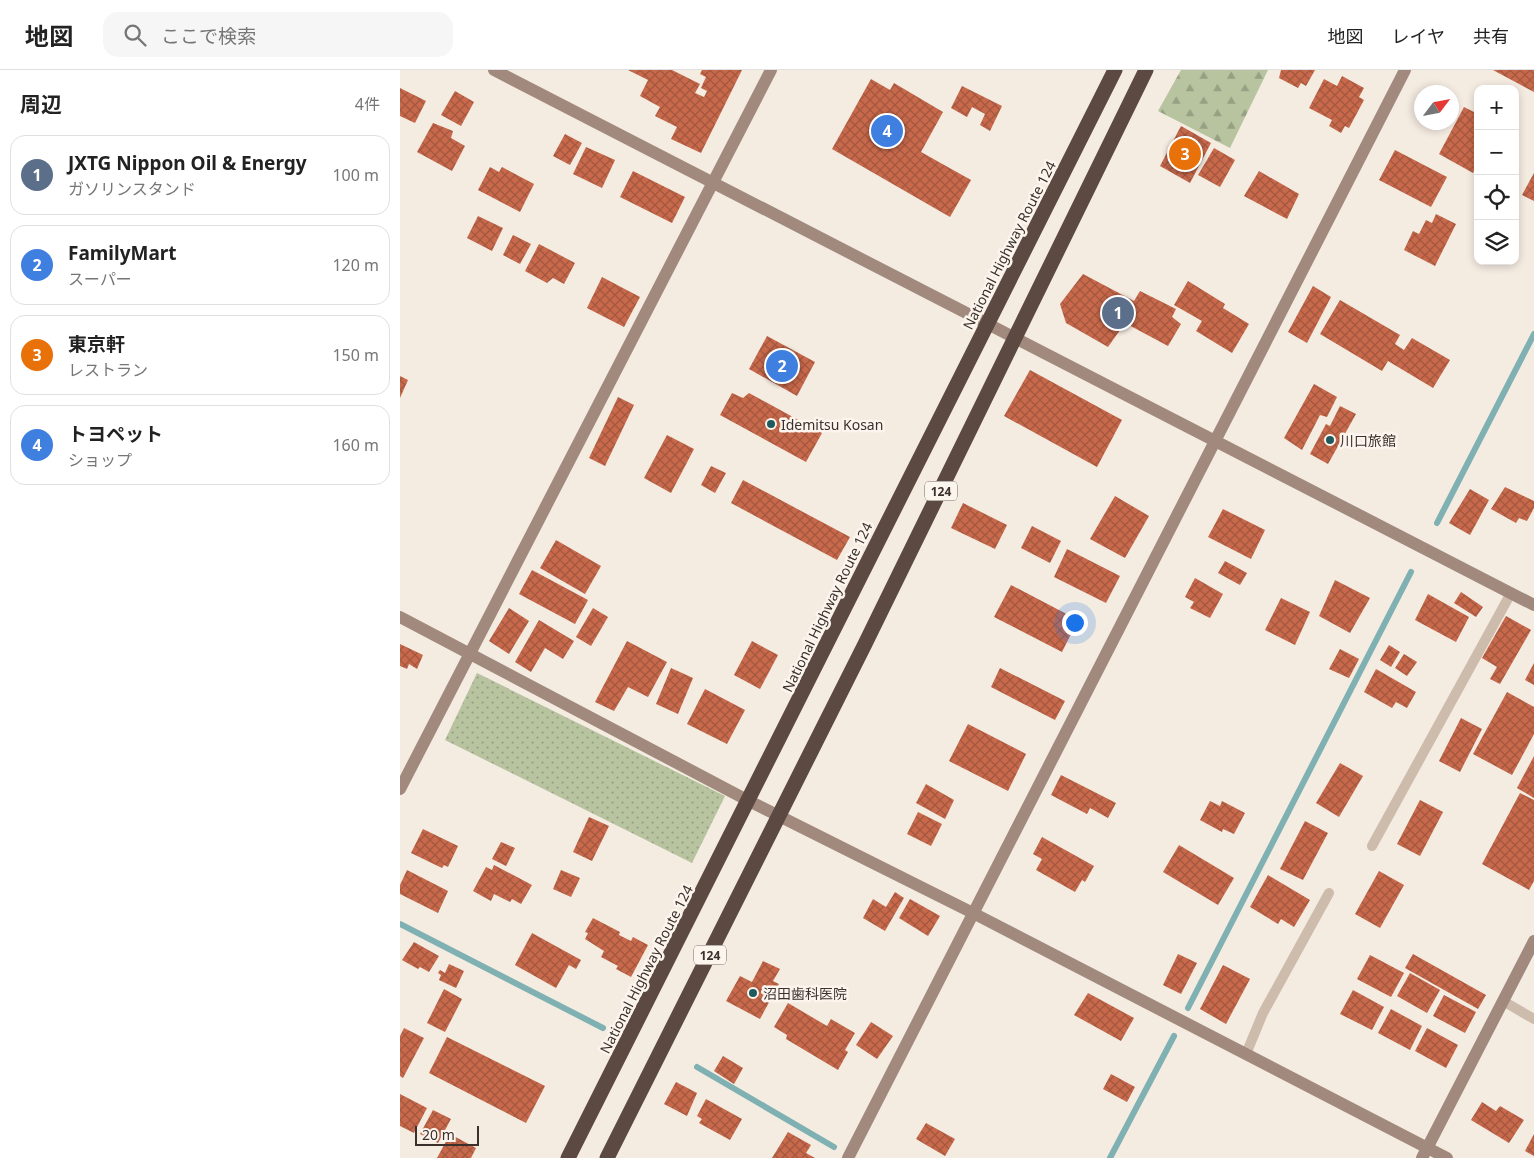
<!DOCTYPE html>
<html lang="ja">
<meta charset="utf-8">
<style>
:root{--surface:#fff;--page:#f6f6f6;--text:#222;--muted:#767676;--line:#e0e0e0;--accent:#ea580c}
body{margin:0;font-family:"Noto Sans","Noto Sans JP",sans-serif;background:var(--page);color:var(--text)}
.controls{position:absolute;right:15px;top:15px;display:grid;overflow:hidden;border-radius:10px;box-shadow:0 2px 8px #0003}
.controls button{width:45px;height:45px;display:grid;place-items:center;padding:0;border:0;border-bottom:1px solid var(--line);background:var(--surface);color:var(--text);font:25px sans-serif}
.compass{position:absolute;left:1014px;top:15px;width:45px;height:45px;border-radius:50%;background:var(--surface);box-shadow:0 2px 8px #0003;rotate:58deg}
.scale{position:absolute;left:15px;bottom:12px;width:64px;box-sizing:border-box;padding-left:5px;border:2px solid #3b302b;border-top:0;font-size:14px;line-height:18px;white-space:nowrap;color:#3b302b;-webkit-text-stroke:4px #fbf5ee;paint-order:stroke}
.you{position:absolute;left:674px;top:552px;width:18px;height:18px;margin:-12px;border:4px solid #fff;border-radius:50%;background:#1a73e8;box-shadow:0 0 0 8px #1a73e833}
.badge{display:grid;place-items:center;width:32px;height:32px;border-radius:50%;background:var(--accent);color:#fff;font-size:16px;font-weight:700}
.pin{position:absolute;translate:-50% -50%;border:2px solid #fff;box-shadow:0 1px 5px #0006}
.list{margin:0;padding:0;list-style:none}
h2{display:flex;justify-content:space-between;align-items:center;height:65px;margin:0;padding:0 20px;font-size:21px}
h2 small{font-size:16px;font-weight:400;color:var(--muted)}
.list li{display:grid;grid-template-columns:32px 1fr auto;gap:15px;align-items:center;box-sizing:border-box;height:80px;margin:0 10px 10px;padding:0 10px;border:1px solid var(--line);border-radius:15px}
.list b{display:block;font-size:19px;white-space:nowrap}
.list p{margin:0;font-size:16px;white-space:nowrap;color:var(--muted)}
.list em{font-size:16px;font-style:normal;color:var(--muted)}
.icon{flex:none;width:28px;height:28px;fill:none;stroke:currentColor;stroke-width:2;stroke-linecap:round;stroke-linejoin:round}
.map{position:relative;flex:none;width:1134px;height:1088px;overflow:hidden}
header{display:flex;align-items:center;gap:30px;box-sizing:border-box;height:70px;padding:0 25px;background:var(--surface);border-bottom:1px solid var(--line)}
header strong{font-size:24px}
nav{display:flex;gap:28px;margin-inline-start:auto;font-size:18px}
.search{width:350px;height:45px;background:var(--page);display:flex;align-items:center;gap:12px;box-sizing:border-box;padding:0 18px;border-radius:15px;color:var(--muted);font-size:19px}
main{display:flex}
aside{flex:1;background:var(--surface)}
.map>svg:first-child{display:block}
</style>
<header>
<strong>地図</strong>
<div class="search"><svg class="icon" aria-label="search" viewBox="0 0 24 24"><circle cx="10" cy="10" r="6"/><path d="M15 15l6 6"/></svg>ここで検索</div>
<nav><a>地図</a><a>レイヤ</a><a>共有</a></nav>
</header>
<main>
<aside>
<h2>周辺<small>4件</small></h2>
<ul class="list">
<li><span class="badge" style="background:#5c6f8a">1</span><div><b>JXTG Nippon Oil &amp; Energy</b><p>ガソリンスタンド</p></div><em>100 m</em></li>
<li><span class="badge" style="background:#3f7fe0">2</span><div><b>FamilyMart</b><p>スーパー</p></div><em>120 m</em></li>
<li><span class="badge" style="background:#e8710a">3</span><div><b>東京軒</b><p>レストラン</p></div><em>150 m</em></li>
<li><span class="badge" style="background:#3f7fe0">4</span><div><b>トヨペット</b><p>ショップ</p></div><em>160 m</em></li>
</ul>
</aside>
<div class="map">
<svg width="1134" height="1088" viewBox="0 0 1134 1088">
<defs>
<pattern id="grass-dots" width="8" height="8" patternUnits="userSpaceOnUse" patternTransform="scale(1.25)"><rect width="8" height="8" fill="#b8c4a0"/><path d="M2 2h.1M6 6h.1" fill="none" stroke="#97a083" stroke-width="1.8" stroke-linecap="round"/></pattern>
<pattern id="forest-firs" width="22" height="20" patternUnits="userSpaceOnUse" patternTransform="scale(1.25)"><rect width="22" height="20" fill="#b8c4a0"/><path d="M5 1l3.5 6h-7zM16 11l3.5 6h-7z" fill="#97a083"/></pattern>
<pattern id="building-cross-hatch" width="8" height="8" patternUnits="userSpaceOnUse" patternTransform="scale(1.25)"><rect width="8" height="8" fill="#c8694b"/><path d="M0 0l8 8M0 8l8-8" fill="none" stroke="#a4573f"/></pattern>
</defs>
<rect width="100%" height="100%" fill="#f4ebe1"/>
<!-- grass -->
<polygon fill="url(#grass-dots)" points="77,603 325,726 292,793 45,670"/>
<!-- forest -->
<polygon fill="url(#forest-firs)" points="781,0 868,0 830,78 758,41"/>
<g fill="none" stroke-linecap="round" stroke-linejoin="round">
<!-- stream -->
<g stroke="#7fb0b2" stroke-width="6">
<polyline points="1037,453 1134,264"/>
<polyline points="0,854 203,958"/>
<polyline points="788,938 1011,502"/>
<polyline points="297,997 434,1077"/>
<polyline points="710,1088 774,966"/>
</g>
</g>
<!-- building -->
<g fill="url(#building-cross-hatch)">
<polygon points="228,0 272,0 300,14 295,23 304,27 307,21 301,18 306,7 300,4 302,0 342,0 301,83 271,69 277,57 255,46 260,37 240,26 248,10"/>
<polygon points="881,0 915,0 906,16 901,13 898,18 879,8"/>
<polygon points="1093,0 1134,0 1134,22"/>
<polygon points="942,6 964,18 959,27 964,30 949,58 945,56 941,63 929,56 932,50 909,38 924,9 937,16"/>
<polygon points="471,9 490,20 494,13 543,42 521,82 571,110 550,147 432,79"/>
<polygon points="562,16 602,36 590,61 580,55 585,44 572,37 567,47 551,38"/>
<polygon points="0,18 26,31 15,53 0,46"/>
<polygon points="55,21 74,32 61,56 41,45"/>
<polygon points="1064,37 1078,44 1078,93 1073,103 1039,84"/>
<polygon points="33,53 53,61 51,68 65,76 52,101 17,82"/>
<polygon points="781,56 811,73 790,113 760,96"/>
<polygon points="165,64 182,73 170,95 153,86"/>
<polygon points="186,77 215,90 202,118 173,104"/>
<polygon points="814,78 835,90 820,117 798,105"/>
<polygon points="995,80 1047,107 1031,137 979,110"/>
<polygon points="90,97 99,102 102,97 134,114 120,142 78,120"/>
<polygon points="233,101 285,127 272,153 220,127"/>
<polygon points="859,101 899,124 887,149 844,126"/>
<polygon points="1134,103 1134,131 1122,125"/>
<polygon points="1036,144 1056,154 1035,196 1004,180 1013,161 1019,164 1026,150 1032,153"/>
<polygon points="78,146 103,158 92,181 67,168"/>
<polygon points="113,165 131,174 120,194 103,185"/>
<polygon points="139,174 175,193 164,214 153,208 147,213 125,201"/>
<polygon points="683,204 734,231 740,221 776,239 772,247 781,254 768,276 725,253 708,277 666,253 660,234"/>
<polygon points="202,207 240,227 224,257 187,238"/>
<polygon points="788,211 825,234 823,238 849,254 832,283 796,261 802,251 774,235"/>
<polygon points="913,216 931,227 907,273 888,262"/>
<polygon points="940,230 1000,265 995,274 1004,280 1012,268 1050,290 1033,318 988,291 982,301 920,264"/>
<polygon points="367,266 415,292 397,326 349,299"/>
<polygon points="630,300 722,350 697,397 604,346"/>
<polygon points="0,306 8,310 0,328"/>
<polygon points="914,314 937,327 927,347 920,345 902,380 884,368"/>
<polygon points="332,323 343,328 349,323 422,363 406,392 320,345"/>
<polygon points="218,327 234,335 205,396 189,388"/>
<polygon points="940,336 956,344 928,394 910,384 926,354 930,356"/>
<polygon points="267,365 294,379 271,423 244,408"/>
<polygon points="311,396 326,403 315,423 301,415"/>
<polygon points="343,410 450,467 437,490 331,433"/>
<polygon points="1105,417 1134,431 1134,438 1127,451 1119,448 1116,453 1091,439"/>
<polygon points="1070,419 1089,430 1070,465 1049,453"/>
<polygon points="715,426 749,446 725,488 690,469"/>
<polygon points="563,433 607,455 595,479 551,458"/>
<polygon points="823,439 865,460 851,489 808,467"/>
<polygon points="632,456 661,471 650,493 621,478"/>
<polygon points="156,470 201,496 185,524 140,498"/>
<polygon points="667,479 720,506 706,533 654,507"/>
<polygon points="825,491 847,503 840,515 818,503"/>
<polygon points="132,500 188,530 175,554 119,524"/>
<polygon points="795,508 823,524 810,548 790,538 794,532 785,527"/>
<polygon points="935,510 970,528 950,563 919,546"/>
<polygon points="611,515 678,550 662,582 594,547"/>
<polygon points="1061,522 1083,537 1076,547 1054,533"/>
<polygon points="1028,524 1069,547 1056,572 1015,550"/>
<polygon points="881,528 910,542 895,575 865,560"/>
<polygon points="109,538 129,551 109,584 89,571"/>
<polygon points="193,538 208,547 191,576 176,567"/>
<polygon points="1106,546 1131,560 1100,614 1090,609 1097,597 1082,588"/>
<polygon points="139,550 174,571 163,589 145,578 131,602 115,592"/>
<polygon points="227,571 267,592 248,627 228,617 214,641 195,632"/>
<polygon points="352,571 378,585 360,619 334,605"/>
<polygon points="0,574 23,585 17,599 9,594 7,599 0,596"/>
<polygon points="989,575 1000,582 991,597 980,590"/>
<polygon points="940,579 959,589 949,608 929,599"/>
<polygon points="1004,584 1017,592 1007,606 995,598"/>
<polygon points="1134,593 1134,615 1125,610"/>
<polygon points="271,598 293,608 278,644 256,634"/>
<polygon points="600,598 665,631 655,650 591,617"/>
<polygon points="976,599 1016,622 1007,638 996,632 992,638 964,622"/>
<polygon points="305,619 345,640 327,674 287,654"/>
<polygon points="1107,622 1134,637 1134,664 1112,705 1073,684"/>
<polygon points="1061,648 1082,659 1060,702 1039,691"/>
<polygon points="568,654 626,684 608,721 549,691"/>
<polygon points="1134,686 1134,728 1117,718"/>
<polygon points="940,693 963,706 939,747 916,733"/>
<polygon points="661,705 716,733 708,748 690,738 687,744 651,725"/>
<polygon points="526,714 554,730 545,749 516,733"/>
<polygon points="1120,723 1134,730 1134,811 1129,820 1082,794"/>
<polygon points="1020,730 1043,742 1020,786 997,774"/>
<polygon points="810,731 820,736 822,731 845,743 834,764 823,759 822,762 800,750"/>
<polygon points="518,742 542,754 531,776 507,764"/>
<polygon points="189,747 209,756 192,791 173,782"/>
<polygon points="905,751 928,763 903,810 880,799"/>
<polygon points="23,759 58,776 48,797 44,795 42,798 11,783"/>
<polygon points="642,767 694,796 685,812 682,810 675,822 636,800 642,789 633,784"/>
<polygon points="101,772 115,778 106,796 92,789"/>
<polygon points="779,775 834,808 818,835 763,802"/>
<polygon points="94,795 132,815 121,834 112,829 110,832 94,824 91,831 73,821 86,797 92,800"/>
<polygon points="7,800 48,821 38,843 0,824 0,815"/>
<polygon points="161,800 180,808 171,827 153,819"/>
<polygon points="979,801 1004,815 980,858 955,844"/>
<polygon points="868,805 910,830 894,857 881,849 878,854 850,837"/>
<polygon points="495,822 504,828 485,861 463,848 473,829 486,837"/>
<polygon points="510,829 540,846 528,866 499,848"/>
<polygon points="193,848 220,862 219,865 231,871 233,867 248,875 231,907 216,899 218,896 201,887 204,881 185,869 188,863 185,862"/>
<polygon points="132,863 181,890 176,899 169,895 156,918 115,895"/>
<polygon points="14,872 39,886 29,902 20,897 18,899 2,890"/>
<polygon points="778,884 797,893 781,924 763,915"/>
<polygon points="1013,884 1086,925 1078,939 1005,898"/>
<polygon points="970,885 1004,903 991,927 957,909"/>
<polygon points="363,891 380,899 373,911 379,914 360,949 326,931 340,906 352,912"/>
<polygon points="49,894 64,901 56,918 39,910 41,905 38,903 40,900 45,903"/>
<polygon points="823,895 850,909 826,954 800,939"/>
<polygon points="1010,903 1040,920 1027,943 997,926"/>
<polygon points="44,919 62,929 45,962 27,953"/>
<polygon points="953,920 984,937 972,960 940,944"/>
<polygon points="688,923 734,948 721,971 674,945"/>
<polygon points="1044,925 1076,942 1065,963 1033,946"/>
<polygon points="388,933 427,956 431,949 455,963 445,980 448,982 438,1000 386,969 387,965 374,957"/>
<polygon points="991,939 1022,956 1010,980 978,963"/>
<polygon points="471,952 493,966 477,989 456,975"/>
<polygon points="4,958 24,968 3,1008 0,1006 0,966"/>
<polygon points="1027,958 1058,975 1046,998 1015,981"/>
<polygon points="47,967 145,1016 126,1053 29,1003"/>
<polygon points="323,986 343,998 334,1014 314,1001"/>
<polygon points="711,1004 735,1017 727,1032 703,1019"/>
<polygon points="276,1012 297,1023 287,1046 264,1034"/>
<polygon points="0,1024 27,1038 14,1063 0,1056"/>
<polygon points="306,1029 342,1049 330,1070 299,1053 302,1049 297,1046"/>
<polygon points="1082,1032 1096,1041 1100,1036 1124,1050 1109,1073 1071,1050"/>
<polygon points="33,1040 51,1049 38,1073 20,1064"/>
<polygon points="526,1053 555,1069 545,1086 516,1069"/>
<polygon points="388,1062 411,1075 406,1083 415,1088 372,1088"/>
<polygon points="50,1064 76,1078 71,1088 37,1088"/>
<polygon points="1134,1064 1134,1086 1125,1081"/>
</g>
<g fill="none" stroke-linecap="round" stroke-linejoin="round">
<!-- lane -->
<g stroke="#cdbbac" stroke-width="10">
<polyline points="972,776 1111,523"/>
<polyline points="1103,931 1134,949"/>
<polyline points="846,984 863,943 929,823"/>
</g>
<!-- secondary -->
<g stroke="#a18a7d" stroke-width="12">
<polyline points="94,0 1134,535"/>
<polyline points="0,547 349,731 573,843 1047,1088"/>
<polyline points="0,719 371,0"/>
<polyline points="448,1088 1005,0"/>
<polyline points="1022,1088 1134,871"/>
</g>
<!-- highway -->
<g stroke="#5c4a42" stroke-width="15">
<polyline points="168,1088 715,0"/>
<polyline points="207,1088 465,574 746,0"/>
</g>
</g>
<!-- markers -->
<g fill="#1f5a5e" stroke="#fbf5ee" stroke-width="2">
<circle cx="371" cy="354" r="5"/>
<circle cx="930" cy="370" r="5"/>
<circle cx="353" cy="923" r="5"/>
</g>
<g text-anchor="middle" dominant-baseline="central" stroke-width="5" stroke-linejoin="round" paint-order="stroke">
<!-- shield labels -->
<g fill="#fbf5ee" stroke="#756b66" stroke-width="1">
<rect x="525" y="411.5" width="32" height="19" rx="4"/>
<rect x="294" y="875.5" width="32" height="19" rx="4"/>
</g>
<g font-size="12" font-weight="bold" fill="#3b302b">
<text x="541" y="421">124</text>
<text x="310" y="885">124</text>
</g>
<!-- street labels -->
<g font-size="14" fill="#3b302b" stroke="#fbf5ee">
<text transform="translate(609 175) rotate(-63)">National Highway Route 124</text>
<text transform="translate(427 537) rotate(-64)">National Highway Route 124</text>
<text transform="translate(246 899) rotate(-63)">National Highway Route 124</text>
</g>
<!-- poi labels -->
<g font-size="14" fill="#3b302b" stroke="#fbf5ee" text-anchor="start">
<text x="381" y="354">Idemitsu Kosan</text>
<text x="940" y="370">川口旅館</text>
<text x="363" y="923">沼田歯科医院</text>
</g>
</g>
</svg>
<div class="controls">
<button>+</button>
<button>−</button>
<button><svg class="icon" aria-label="locate" viewBox="0 0 24 24"><circle cx="12" cy="12" r="6"/><path d="M12 2v4M12 18v4M2 12h4M18 12h4"/></svg></button>
<button><svg class="icon" aria-label="layers" viewBox="0 0 24 24"><path d="M12 4l9 5-9 5-9-5zM3 14l9 5 9-5"/></svg></button>
</div>
<svg class="compass" viewBox="-18 -18 36 36"><path d="M0-13l5 13h-10z" fill="#e53935"/><path d="M0 13l5-13h-10z" fill="#767676"/></svg>
<div class="scale">20 m</div>
<div class="you"></div>
<div class="pin badge" style="left:718px;top:243px;background:#5c6f8a">1</div>
<div class="pin badge" style="left:382px;top:296px;background:#3f7fe0">2</div>
<div class="pin badge" style="left:785px;top:84px;background:#e8710a">3</div>
<div class="pin badge" style="left:487px;top:61px;background:#3f7fe0">4</div>
</div>
</main>
